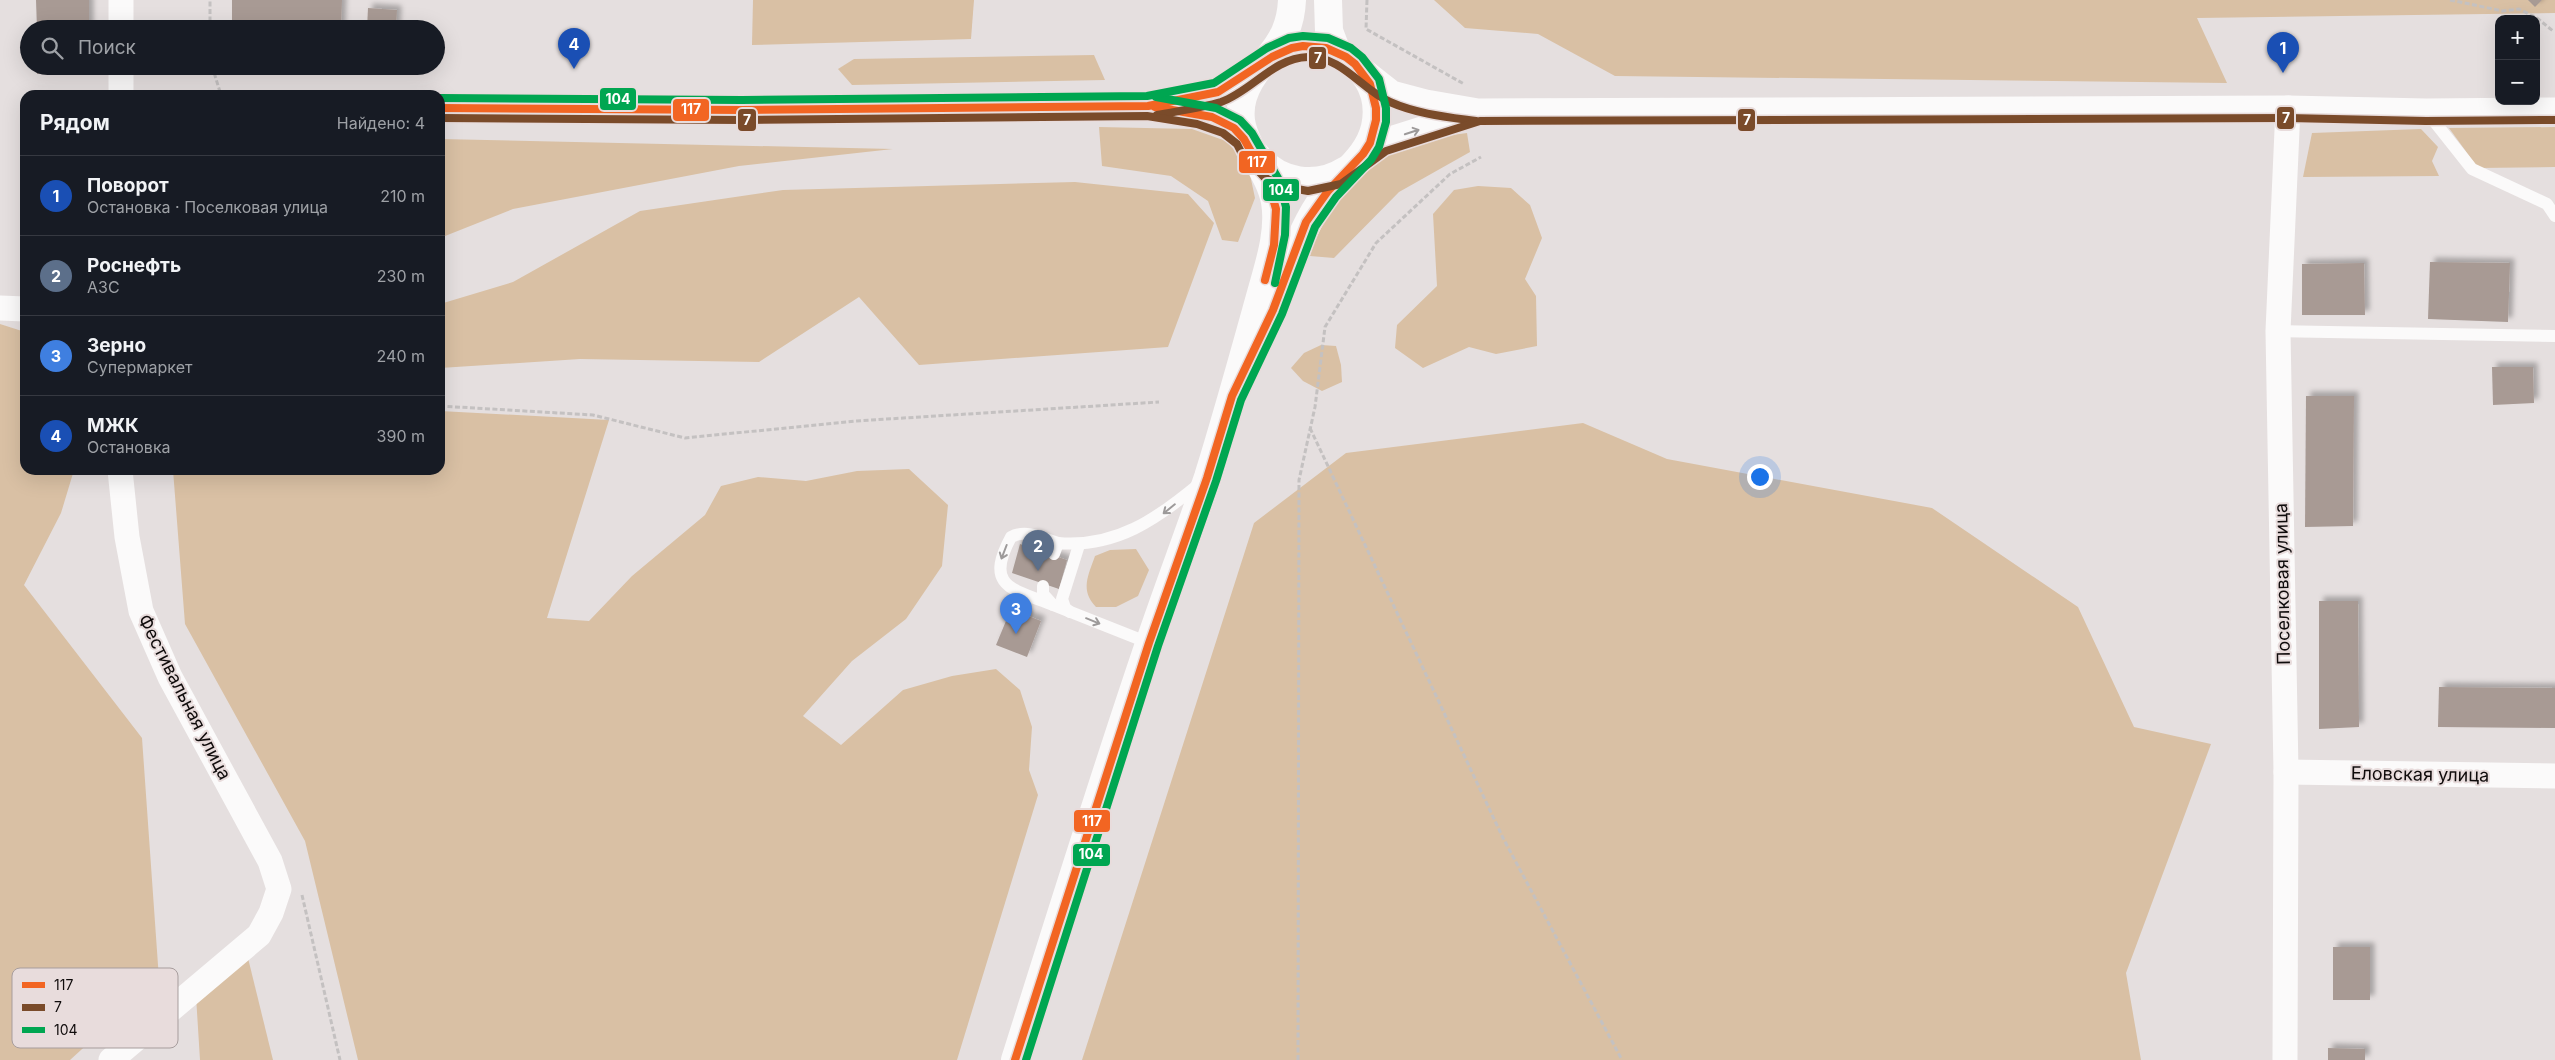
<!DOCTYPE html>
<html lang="ru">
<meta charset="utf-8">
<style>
:root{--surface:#171b24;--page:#242831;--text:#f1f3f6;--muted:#9ea1a6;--line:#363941;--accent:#adacae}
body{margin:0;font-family:Inter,sans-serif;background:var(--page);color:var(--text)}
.controls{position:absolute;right:15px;top:15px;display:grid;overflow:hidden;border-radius:10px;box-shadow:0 5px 20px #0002}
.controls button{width:45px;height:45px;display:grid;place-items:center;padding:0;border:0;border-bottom:1px solid var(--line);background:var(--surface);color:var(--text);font:25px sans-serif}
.you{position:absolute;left:1759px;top:476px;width:18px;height:18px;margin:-12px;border:4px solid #fff;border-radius:50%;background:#1a73e8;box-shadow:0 0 0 8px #1a73e833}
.badge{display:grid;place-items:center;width:32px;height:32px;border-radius:50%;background:var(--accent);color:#fff;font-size:16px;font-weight:700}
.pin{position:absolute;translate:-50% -41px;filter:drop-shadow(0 1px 2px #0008)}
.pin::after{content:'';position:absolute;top:26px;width:18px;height:15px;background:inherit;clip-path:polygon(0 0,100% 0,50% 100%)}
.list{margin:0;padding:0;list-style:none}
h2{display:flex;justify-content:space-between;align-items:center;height:65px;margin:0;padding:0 20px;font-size:21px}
h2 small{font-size:16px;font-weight:400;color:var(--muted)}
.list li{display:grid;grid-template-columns:32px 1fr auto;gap:15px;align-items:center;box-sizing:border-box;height:80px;padding:0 20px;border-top:1px solid var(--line)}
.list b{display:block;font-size:19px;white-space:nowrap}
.list p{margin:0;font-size:16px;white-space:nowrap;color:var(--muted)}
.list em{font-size:16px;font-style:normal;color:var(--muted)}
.icon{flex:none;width:28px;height:28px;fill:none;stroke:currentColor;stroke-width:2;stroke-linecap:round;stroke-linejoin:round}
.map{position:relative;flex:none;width:2555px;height:1060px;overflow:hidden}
.search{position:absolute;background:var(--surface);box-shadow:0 5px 20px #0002;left:20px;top:20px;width:425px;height:55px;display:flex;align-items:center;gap:12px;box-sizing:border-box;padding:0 18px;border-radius:28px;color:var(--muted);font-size:19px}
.panel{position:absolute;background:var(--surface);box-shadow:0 5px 20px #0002;left:20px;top:90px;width:425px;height:385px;border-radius:15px}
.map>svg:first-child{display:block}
</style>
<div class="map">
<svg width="2555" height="1060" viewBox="0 0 2555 1060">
<defs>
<filter id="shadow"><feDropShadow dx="4.5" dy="-4.5" stdDeviation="2.5" flood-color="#0004"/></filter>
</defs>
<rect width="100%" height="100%" fill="#e5dfdf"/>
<!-- green -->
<g fill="#d9c0a4">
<polygon points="753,0 974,0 971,39 752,45"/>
<polygon points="1434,0 2555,0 2555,13 2197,18 2227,83 1615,76 1538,34 1465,28"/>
<polygon points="1094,55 1105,80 852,85 838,69 854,59"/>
<polygon points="1099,127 1192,129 1226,141 1248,165 1255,198 1238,242 1222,240 1208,201 1171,176 1102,166"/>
<polygon points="2555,127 2555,167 2478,168 2449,128"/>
<polygon points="2421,129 2438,147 2432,161 2439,176 2303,177 2312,133"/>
<polygon points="1467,133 1470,152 1399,192 1334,258 1310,256 1320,224 1341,193 1375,162 1422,139"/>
<polygon points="440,139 893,149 739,166 513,209 440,238"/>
<polygon points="1075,182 1188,194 1214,223 1168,347 919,365 859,297 759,362 580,359 440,368 440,304 513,282 640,211 783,190"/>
<polygon points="1478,186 1511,188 1530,205 1542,238 1525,279 1536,296 1537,346 1496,354 1469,347 1423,368 1395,348 1397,325 1437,286 1433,214 1454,190"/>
<polygon points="0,324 25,332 25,470 74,470 61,513 24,585 142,738 159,979 70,1060 0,1060"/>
<polygon points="1321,345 1336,346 1341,365 1342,382 1322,391 1303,381 1291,368 1304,353"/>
<polygon points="440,411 609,420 547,618 589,621 632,576 705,515 721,486 758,477 806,481 857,471 909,469 948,505 942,566 906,619 852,661 803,716 841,745 903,690 952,676 996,669 1020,690 1032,727 1029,770 1038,795 957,1060 358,1060 305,841 185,624 173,470 440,470"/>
<polygon points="1583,423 1667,459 1932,508 2078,607 2134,727 2211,744 2126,973 2141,1060 1082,1060 1254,523 1346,453"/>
<path d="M1136 549 1149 570 1138 596 1116 607H1096C1080 590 1088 576 1095 556L1110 550Z"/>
<polygon points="247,954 273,1060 200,1060 196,996"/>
</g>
<!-- building -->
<g fill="#a89a94" filter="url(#shadow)">
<polygon points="36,0 89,0 89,29 37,29"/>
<polygon points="232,0 342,0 341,29 232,29"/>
<polygon points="2528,0 2542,0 2535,7"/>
<polygon points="368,8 397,10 396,29 367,29"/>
<polygon points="37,66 89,66 89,73 37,74"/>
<polygon points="2430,262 2510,263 2508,322 2428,319"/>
<polygon points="2364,263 2365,315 2302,315 2302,264"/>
<polygon points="2492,367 2533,367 2534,403 2493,405"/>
<polygon points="2306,396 2354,396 2353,526 2305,527"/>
<polygon points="1020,544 1067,560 1059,589 1012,573"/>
<polygon points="2319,601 2358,601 2359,727 2319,729"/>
<polygon points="1011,609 1041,621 1027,657 996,645"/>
<polygon points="2439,687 2555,688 2555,728 2438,727"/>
<rect x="2333" y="947" width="37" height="53"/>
<polygon points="2328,1048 2365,1049 2365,1060 2328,1060"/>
</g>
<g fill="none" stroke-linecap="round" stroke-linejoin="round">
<!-- path -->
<g stroke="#c4c1c1" stroke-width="3" stroke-dasharray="5 2.5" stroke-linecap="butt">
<polyline points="1367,0 1366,29 1464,84"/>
<polyline points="2450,0 2503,11 2519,9 2537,18 2553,31"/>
<polyline points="210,29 210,0"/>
<polyline points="212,66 221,95"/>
<polyline points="440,406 593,415 685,438 856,421 1159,402"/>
<polyline points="1310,428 1503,838 1622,1060"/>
<polyline points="302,895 340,1060"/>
<polyline points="1298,1060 1299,480 1315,407 1325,327 1376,243 1450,174 1481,157"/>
</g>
<!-- lane -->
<g stroke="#fbfafa" stroke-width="12">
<polyline points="2426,111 2472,169 2547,204 2555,216"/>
<polyline points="2278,331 2555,336"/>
<path d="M1054 554 1058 543C1116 548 1157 519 1199 484"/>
<polyline points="1043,586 1043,594 1053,605 1149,643"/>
<path d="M1053 605C1012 589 984 587 1011 537 1026 529 1043 538 1058 543"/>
<polyline points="1070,612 1065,608 1062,599 1079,545"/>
</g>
<!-- street -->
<g stroke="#fbfafa" stroke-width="25">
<polyline points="121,29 121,0"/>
<polyline points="1359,67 1392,93 1426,102 1478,111 2288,108 2426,111 2555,110"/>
<polyline points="121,95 121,66"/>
<polyline points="1165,103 1218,92 1261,65"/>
<path d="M440 108 742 110 1148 106C1187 113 1213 112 1245 138"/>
<polyline points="1357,161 1381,142 1473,113"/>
<polyline points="0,308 25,309"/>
<polyline points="2286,772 2555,776"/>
<polyline points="111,1060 259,935 271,913 279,889 270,861 170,677 141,611 127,537 120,470"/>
<polyline points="2285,1060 2286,772 2278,331 2288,108"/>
</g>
<!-- secondary -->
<g stroke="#fbfafa" stroke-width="28">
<polyline points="1328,0 1329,31 1337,52"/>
<path d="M1267 59C1283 41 1291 24 1292 0"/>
<path d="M1257 156C1279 183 1316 189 1346 170"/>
<path d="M1015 1060C1059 921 1102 782 1149 644 1168 588 1189 533 1208 477 1227 416 1244 354 1261 293 1269 264 1280 232 1275 202 1267 159 1221 131 1250 81 1287 14 1391 53 1375 127 1368 157 1343 172 1326 194 1298 231 1290 272 1272 312 1260 341 1246 368 1232 396"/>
</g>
<defs>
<g id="bus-1">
<polyline points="1155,107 1212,117 1234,128 1244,139 1268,182 1276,209 1274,245 1265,280"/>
<polyline points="440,108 742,110 1148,106 1218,92 1272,57 1292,48 1303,46 1326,48 1346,57 1355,64 1370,84 1376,108 1376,120 1370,143 1363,154 1328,191 1306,222 1273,310 1232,396 1207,478 1149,643 1015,1060"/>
</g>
<g id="bus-2">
<path d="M1157 115C1178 111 1201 108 1221 102 1252 91 1273 58 1308 57 1342 56 1362 90 1390 102 1417 114 1447 117 1476 121"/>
<polyline points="440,118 742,120 1147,116 1197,124 1223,133 1237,144 1242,154 1265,178 1286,187 1308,191 1341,184 1386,151 1480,121 2288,118 2426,121 2555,120"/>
</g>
<g id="bus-3">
<polyline points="1156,97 1216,108 1240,120 1252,133 1278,178 1286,207 1285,235 1275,283"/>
<polyline points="440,98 742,100 1147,96 1214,83 1267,48 1289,38 1303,36 1328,38 1351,48 1362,57 1379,79 1386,108 1386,122 1379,147 1371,160 1336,197 1315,227 1282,314 1241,400 1216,481 1158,646 1026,1060"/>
</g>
</defs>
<!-- bus-1 casing -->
<use href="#bus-1" stroke="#e8dcdc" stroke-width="11"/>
<!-- bus-2 casing -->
<use href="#bus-2" stroke="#e8dcdc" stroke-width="11"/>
<!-- bus-3 casing -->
<use href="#bus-3" stroke="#e8dcdc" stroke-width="11"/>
<!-- bus-1 -->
<use href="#bus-1" stroke="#f26522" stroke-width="8"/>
<!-- bus-2 -->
<use href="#bus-2" stroke="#7a4b2a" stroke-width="8"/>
<!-- bus-3 -->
<use href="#bus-3" stroke="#00a651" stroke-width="8"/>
</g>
<!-- one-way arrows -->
<defs><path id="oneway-shaft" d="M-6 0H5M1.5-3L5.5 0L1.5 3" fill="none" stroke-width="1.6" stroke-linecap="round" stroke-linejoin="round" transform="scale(1.25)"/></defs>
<g stroke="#9d9a9a">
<use href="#oneway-shaft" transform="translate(1412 132) rotate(-18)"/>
<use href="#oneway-shaft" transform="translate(1169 509) rotate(141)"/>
<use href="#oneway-shaft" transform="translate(1004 552) rotate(111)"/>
<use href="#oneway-shaft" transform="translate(1093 621) rotate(22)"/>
</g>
<g text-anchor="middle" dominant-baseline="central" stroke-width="4" stroke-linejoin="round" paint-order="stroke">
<!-- street labels -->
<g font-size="18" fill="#0f0b0b" stroke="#e8dcdc">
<text transform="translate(2282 584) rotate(-91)">Поселковая улица</text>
<text transform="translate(185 697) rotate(63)">Фестивальная улица</text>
<text transform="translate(2420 774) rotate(1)">Еловская улица</text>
</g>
</g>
<!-- legend -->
<rect x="12" y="968" width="166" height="80" rx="8" fill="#e8dcdc" stroke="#a79d9d" stroke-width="1"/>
<rect x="22" y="982" width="23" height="6" fill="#f26522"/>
<rect x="22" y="1004" width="23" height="7" fill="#7a4b2a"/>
<rect x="22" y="1027" width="23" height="6" fill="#00a651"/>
<g font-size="14" fill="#0f0b0b">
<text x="54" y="990">117</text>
<text x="54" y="1012">7</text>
<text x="54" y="1035">104</text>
</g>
<g stroke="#e8dcdc" stroke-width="2">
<rect x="1308" y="46" width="19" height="24" rx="5" fill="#7a4b2a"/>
<rect x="599" y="87" width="38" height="24" rx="5" fill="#00a651"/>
<rect x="672" y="98" width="38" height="24" rx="5" fill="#f26522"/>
<rect x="2276" y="106" width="19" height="24" rx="5" fill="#7a4b2a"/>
<rect x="737" y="108" width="20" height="24" rx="5" fill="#7a4b2a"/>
<rect x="1737" y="108" width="19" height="24" rx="5" fill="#7a4b2a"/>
<rect x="1238" y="150" width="38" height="24" rx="5" fill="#f26522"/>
<rect x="1262" y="178" width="38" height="24" rx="5" fill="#00a651"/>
<rect x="1073" y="809" width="38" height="24" rx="5" fill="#f26522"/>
<rect x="1072" y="843" width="39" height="24" rx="5" fill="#00a651"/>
</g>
<g font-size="14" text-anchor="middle" font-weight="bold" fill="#fff">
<text x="1318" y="63">7</text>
<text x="618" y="104">104</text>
<text x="691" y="114">117</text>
<text x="2286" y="123">7</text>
<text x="747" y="125">7</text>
<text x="1747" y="125">7</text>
<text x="1257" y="167">117</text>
<text x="1281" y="195">104</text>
<text x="1092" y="826">117</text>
<text x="1091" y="859">104</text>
</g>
</svg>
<div class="controls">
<button>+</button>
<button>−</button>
</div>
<div class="you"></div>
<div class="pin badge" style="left:2283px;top:73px;background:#1a4fb4">1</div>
<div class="pin badge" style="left:1038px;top:571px;background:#5c6f8a">2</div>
<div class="pin badge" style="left:1016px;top:634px;background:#3f7fe0">3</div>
<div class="pin badge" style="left:574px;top:69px;background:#1a4fb4">4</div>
<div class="search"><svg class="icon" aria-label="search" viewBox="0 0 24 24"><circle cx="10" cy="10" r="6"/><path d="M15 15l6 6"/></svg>Поиск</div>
<section class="panel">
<h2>Рядом<small>Найдено: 4</small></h2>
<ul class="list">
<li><span class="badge" style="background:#1a4fb4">1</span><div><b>Поворот</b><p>Остановка · Поселковая улица</p></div><em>210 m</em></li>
<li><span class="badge" style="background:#5c6f8a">2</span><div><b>Роснефть</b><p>АЗС</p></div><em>230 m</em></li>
<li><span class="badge" style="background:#3f7fe0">3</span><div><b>Зерно</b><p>Супермаркет</p></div><em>240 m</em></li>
<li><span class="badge" style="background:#1a4fb4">4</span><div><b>МЖК</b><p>Остановка</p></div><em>390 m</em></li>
</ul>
</section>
</div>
